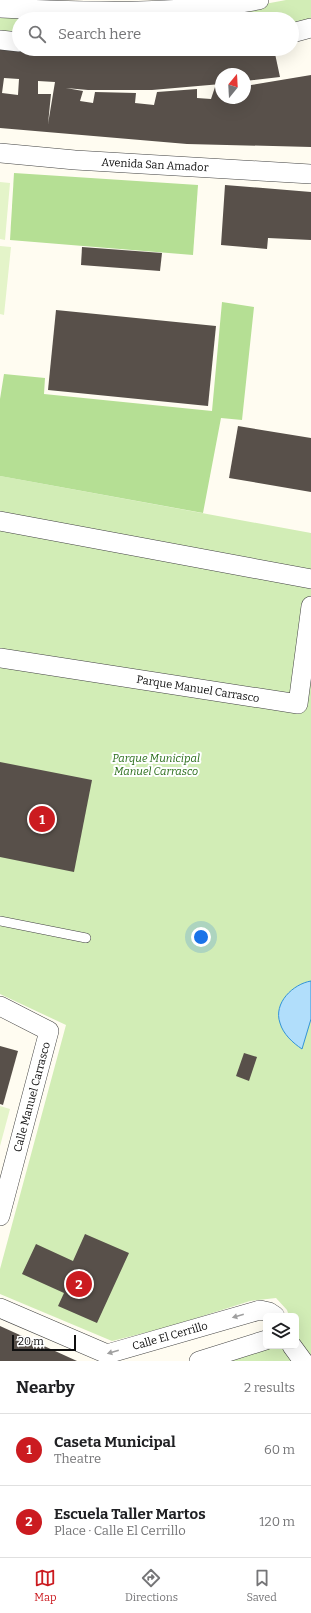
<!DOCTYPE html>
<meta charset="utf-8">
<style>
:root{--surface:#fff;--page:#f6f6f6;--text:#202124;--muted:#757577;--line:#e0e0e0;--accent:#cb1b20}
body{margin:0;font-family:Bitter,serif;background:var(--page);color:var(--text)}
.controls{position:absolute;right:12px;bottom:12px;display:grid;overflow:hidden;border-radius:6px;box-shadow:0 4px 16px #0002}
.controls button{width:36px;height:36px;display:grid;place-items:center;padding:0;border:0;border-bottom:1px solid var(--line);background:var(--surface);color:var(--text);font:20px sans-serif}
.compass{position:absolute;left:215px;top:68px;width:36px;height:36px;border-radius:50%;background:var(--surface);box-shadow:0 4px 16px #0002;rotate:18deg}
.scale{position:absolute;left:12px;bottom:10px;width:64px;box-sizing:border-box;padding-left:4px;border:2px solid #0f0f0f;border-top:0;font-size:11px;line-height:14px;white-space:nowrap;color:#0f0f0f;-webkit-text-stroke:3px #fff;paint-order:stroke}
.you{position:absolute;left:201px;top:937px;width:14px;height:14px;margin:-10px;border:3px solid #fff;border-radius:50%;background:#1a73e8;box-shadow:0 0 0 6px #1a73e833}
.badge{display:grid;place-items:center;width:26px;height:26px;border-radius:50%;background:var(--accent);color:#fff;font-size:13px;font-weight:700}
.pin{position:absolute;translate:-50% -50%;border:2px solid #fff;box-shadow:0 1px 4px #0006}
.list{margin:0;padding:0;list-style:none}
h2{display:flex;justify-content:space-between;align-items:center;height:52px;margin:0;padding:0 16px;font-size:17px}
h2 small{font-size:13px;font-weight:400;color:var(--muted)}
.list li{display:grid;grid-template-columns:26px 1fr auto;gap:12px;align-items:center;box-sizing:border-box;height:72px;padding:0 16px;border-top:1px solid var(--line)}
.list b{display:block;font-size:15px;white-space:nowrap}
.list p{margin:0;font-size:13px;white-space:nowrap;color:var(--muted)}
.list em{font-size:13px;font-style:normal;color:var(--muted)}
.icon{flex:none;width:22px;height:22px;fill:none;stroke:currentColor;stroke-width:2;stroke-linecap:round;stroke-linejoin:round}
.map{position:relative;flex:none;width:311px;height:1361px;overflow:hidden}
.search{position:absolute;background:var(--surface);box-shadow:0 4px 16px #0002;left:12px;right:12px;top:12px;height:44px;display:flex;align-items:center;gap:10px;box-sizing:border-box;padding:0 14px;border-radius:22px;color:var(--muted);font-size:15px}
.sheet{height:196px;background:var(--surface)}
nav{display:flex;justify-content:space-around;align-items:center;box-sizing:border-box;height:56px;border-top:1px solid var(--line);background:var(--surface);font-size:11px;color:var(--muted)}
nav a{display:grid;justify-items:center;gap:2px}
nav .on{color:var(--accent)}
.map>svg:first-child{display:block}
</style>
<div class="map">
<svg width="311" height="1361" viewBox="0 0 311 1361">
<rect width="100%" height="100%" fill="#fffcf1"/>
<!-- green -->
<g fill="#d2edb6">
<polygon points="286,0 311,0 311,28 292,33 292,19 19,19 19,42 0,40 0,11 232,10"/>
<polygon points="0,476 311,533 311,1361 218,1361 266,1346 296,1346 296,1316 289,1316 287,1310 276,1298 250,1301 168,1327 112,1341 0,1294 0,1269 66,1025 0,994"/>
</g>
<!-- forest -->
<g fill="#b5df94">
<polygon points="14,173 198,185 193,255 10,240"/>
<polygon points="222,302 254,307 242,420 221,418 203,513 0,476 0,399 4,374 45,378 44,394 212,411"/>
</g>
<!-- pitch -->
<g fill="#e4f4c9">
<polygon points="0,182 10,183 5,240 0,239"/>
<polygon points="0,246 11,247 4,315 0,314"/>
<polygon points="0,1106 10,1109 0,1146"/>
</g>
<!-- water -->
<path fill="#b1defb" stroke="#3293d8" d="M311 981V1019L302 1049C293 1043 283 1034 280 1023 273 1003 293 984 311 981Z"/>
<!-- building -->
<g fill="#58504a" fill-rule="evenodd">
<path d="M0 48 58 53 140 56 187 55 244 49H274L280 77 245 81V74H221V84L152 90H88L66 88 83 91 80 101 93 103 95 92 136 93 135 103 154 105 157 92 197 89V98L211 99 215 87H221V98H245V86L311 75V147L187 144 0 128ZM4 78 19 79 18 95 2 93ZM38 81 55 82 48 124 51 94H38Z"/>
<polygon points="225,185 311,192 311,240 268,238 267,249 221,245"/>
<polygon points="82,247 162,253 160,271 81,265"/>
<polygon points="56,310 216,326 208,406 48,390"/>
<polygon points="238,426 311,438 311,492 229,478"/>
<polygon points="0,762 92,780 74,872 0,857"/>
<polygon points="0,1046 18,1051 3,1105 0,1104"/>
<polygon points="244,1053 257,1057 249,1081 236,1076"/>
<polygon points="85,1234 129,1253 97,1323 58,1306 64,1293 22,1274 36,1244 73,1261"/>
<polygon points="0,1326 77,1361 0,1361"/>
</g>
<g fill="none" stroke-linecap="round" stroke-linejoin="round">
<defs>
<polyline id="lane" points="0,921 86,938"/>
<g id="street">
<path d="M0 8C86 12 173 15 259 0"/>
<polyline points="292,33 311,28"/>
<polyline points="0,40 19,42"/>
<polyline points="0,153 75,160 311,174"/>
<polyline points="0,521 311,579"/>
<polyline points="0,658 298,704 311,606"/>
<polyline points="0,1006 49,1031 0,1216"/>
<polyline points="0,1308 107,1354 260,1310 269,1312 275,1316"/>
<polyline points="292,1346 303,1361"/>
<polyline points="199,1361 266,1340"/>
</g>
</defs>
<!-- lane casing -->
<use href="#lane" stroke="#424242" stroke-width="10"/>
<!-- street casing -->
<use href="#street" stroke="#424242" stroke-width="20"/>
<!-- lane -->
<use href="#lane" stroke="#fff" stroke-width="9"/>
<!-- street -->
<use href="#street" stroke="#fff" stroke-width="19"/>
</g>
<!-- one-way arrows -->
<defs><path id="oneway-solid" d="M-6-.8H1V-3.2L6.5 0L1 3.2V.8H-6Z"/></defs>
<g fill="#9f9f9f">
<use href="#oneway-solid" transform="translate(238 1316) rotate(164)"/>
<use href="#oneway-solid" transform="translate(113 1352) rotate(164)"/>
</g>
<g text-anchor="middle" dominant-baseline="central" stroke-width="4" stroke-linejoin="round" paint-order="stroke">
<!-- street labels -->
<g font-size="11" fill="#0f0f0f" stroke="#fff">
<text transform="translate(155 165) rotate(3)">Avenida San Amador</text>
<text transform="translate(198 689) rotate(9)">Parque Manuel Carrasco</text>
<text transform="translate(32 1097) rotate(-75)">Calle Manuel Carrasco</text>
<text transform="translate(170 1336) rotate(-16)">Calle El Cerrillo</text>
</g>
<!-- park labels -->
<g font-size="11" font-style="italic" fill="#296d19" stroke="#fff">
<text x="156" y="758">Parque Municipal<tspan x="156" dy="13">Manuel Carrasco</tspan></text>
</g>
</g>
</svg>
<div class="controls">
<button><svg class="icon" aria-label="layers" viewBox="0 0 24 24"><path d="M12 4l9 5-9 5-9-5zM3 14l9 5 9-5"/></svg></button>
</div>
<svg class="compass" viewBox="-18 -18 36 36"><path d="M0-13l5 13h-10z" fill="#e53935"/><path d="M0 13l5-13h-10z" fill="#757577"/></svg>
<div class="scale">20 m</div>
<div class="you"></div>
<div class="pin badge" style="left:42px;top:819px">1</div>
<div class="pin badge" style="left:79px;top:1284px">2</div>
<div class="search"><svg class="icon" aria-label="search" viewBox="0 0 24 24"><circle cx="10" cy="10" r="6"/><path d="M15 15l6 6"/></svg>Search here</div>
</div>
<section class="sheet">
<h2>Nearby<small>2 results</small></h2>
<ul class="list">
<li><span class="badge">1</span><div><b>Caseta Municipal</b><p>Theatre</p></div><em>60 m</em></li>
<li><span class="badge">2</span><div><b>Escuela Taller Martos</b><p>Place · Calle El Cerrillo</p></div><em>120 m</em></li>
</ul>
</section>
<nav>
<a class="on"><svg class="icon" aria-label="map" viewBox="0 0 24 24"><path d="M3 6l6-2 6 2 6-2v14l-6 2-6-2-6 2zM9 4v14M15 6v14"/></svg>Map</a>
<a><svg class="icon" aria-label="directions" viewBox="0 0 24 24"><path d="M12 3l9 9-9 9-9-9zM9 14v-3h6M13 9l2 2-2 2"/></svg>Directions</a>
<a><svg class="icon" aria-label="saved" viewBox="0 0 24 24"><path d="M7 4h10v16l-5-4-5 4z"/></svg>Saved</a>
</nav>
